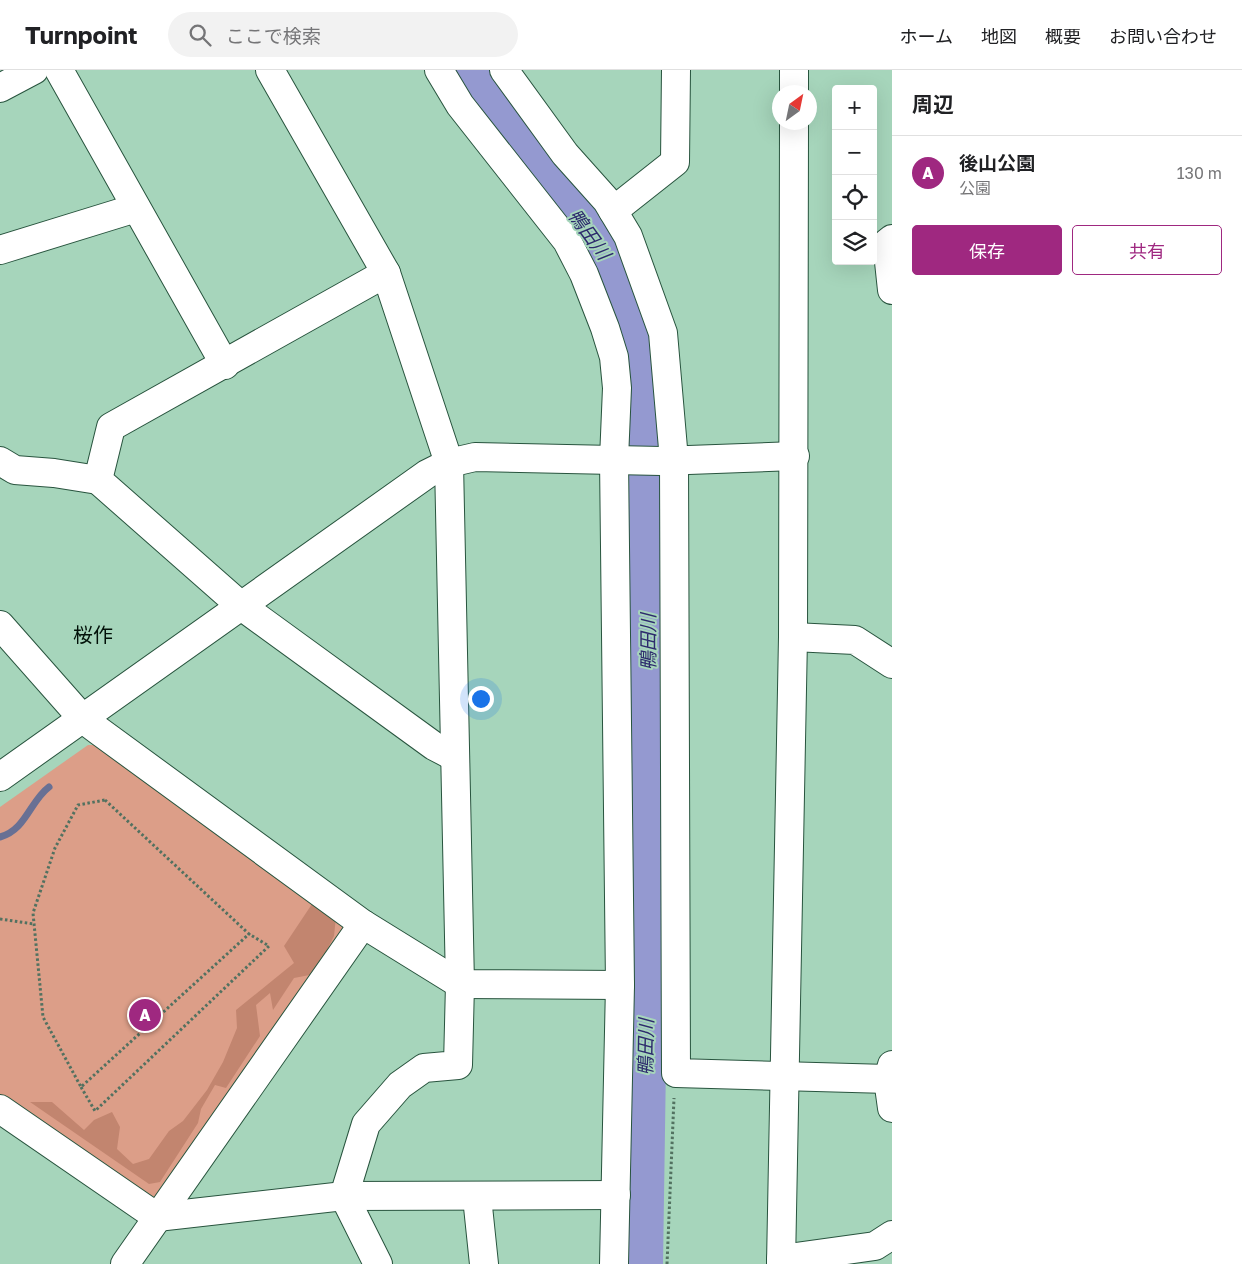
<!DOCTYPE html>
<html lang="ja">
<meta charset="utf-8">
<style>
:root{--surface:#fff;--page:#f2f2f2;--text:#202124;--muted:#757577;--line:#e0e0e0;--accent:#9f2880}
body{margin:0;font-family:"Golos Text","Noto Sans JP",sans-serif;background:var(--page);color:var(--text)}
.controls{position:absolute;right:15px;top:15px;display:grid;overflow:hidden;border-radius:5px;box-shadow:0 5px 20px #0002}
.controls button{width:45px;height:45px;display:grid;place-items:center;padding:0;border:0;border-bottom:1px solid var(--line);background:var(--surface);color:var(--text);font:25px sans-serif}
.compass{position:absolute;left:772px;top:15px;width:45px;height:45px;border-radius:50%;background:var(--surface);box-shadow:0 5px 20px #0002;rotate:33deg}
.you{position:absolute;left:480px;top:628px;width:18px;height:18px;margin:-12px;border:4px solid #fff;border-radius:50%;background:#1a73e8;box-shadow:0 0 0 8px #1a73e833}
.badge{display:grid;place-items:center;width:32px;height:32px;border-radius:50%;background:var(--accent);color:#fff;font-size:16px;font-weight:700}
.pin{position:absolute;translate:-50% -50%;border:2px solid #fff;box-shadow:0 1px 5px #0006}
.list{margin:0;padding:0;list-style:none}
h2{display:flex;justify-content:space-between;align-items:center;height:65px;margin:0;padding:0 20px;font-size:21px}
h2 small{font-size:16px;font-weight:400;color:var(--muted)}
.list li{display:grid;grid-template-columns:32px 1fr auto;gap:15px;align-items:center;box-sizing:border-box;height:75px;padding:0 20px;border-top:1px solid var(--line)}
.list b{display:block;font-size:19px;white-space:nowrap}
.list p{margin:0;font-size:16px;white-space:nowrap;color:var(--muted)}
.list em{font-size:16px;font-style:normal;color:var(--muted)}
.actions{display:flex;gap:10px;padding:15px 20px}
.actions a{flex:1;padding:11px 0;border:1px solid var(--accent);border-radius:5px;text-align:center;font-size:18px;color:var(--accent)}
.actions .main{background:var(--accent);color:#fff}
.icon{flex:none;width:28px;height:28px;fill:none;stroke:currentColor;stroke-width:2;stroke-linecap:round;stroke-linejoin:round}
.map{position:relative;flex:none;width:892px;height:1194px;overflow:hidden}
header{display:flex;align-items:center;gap:30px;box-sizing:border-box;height:70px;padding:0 25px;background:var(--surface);border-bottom:1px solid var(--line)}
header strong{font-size:24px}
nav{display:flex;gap:28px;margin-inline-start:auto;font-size:18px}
.search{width:350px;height:45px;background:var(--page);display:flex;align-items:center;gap:12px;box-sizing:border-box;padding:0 18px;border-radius:28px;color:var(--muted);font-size:19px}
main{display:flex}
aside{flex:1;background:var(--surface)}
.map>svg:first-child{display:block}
</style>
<header>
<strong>Turnpoint</strong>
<div class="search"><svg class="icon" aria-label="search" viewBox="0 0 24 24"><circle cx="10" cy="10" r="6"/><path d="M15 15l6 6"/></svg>ここで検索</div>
<nav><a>ホーム</a><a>地図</a><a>概要</a><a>お問い合わせ</a></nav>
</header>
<main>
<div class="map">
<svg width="892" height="1194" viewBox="0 0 892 1194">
<rect width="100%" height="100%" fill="#a6d5bb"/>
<!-- green -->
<polygon fill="#dc9e88" points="88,675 95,675 345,853 347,864 159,1128 146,1128 0,1025 0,737"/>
<!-- forest -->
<polygon fill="#c2856f" points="314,831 336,847 334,866 315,904 294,908 273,940 270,923 256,935 260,966 226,1018 215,1015 201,1039 198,1053 160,1112 149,1114 30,1032 52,1032 84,1060 94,1050 112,1042 120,1057 117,1079 133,1094 149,1089 169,1061 183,1051 207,1020 223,992 237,958 236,940 294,893 284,876"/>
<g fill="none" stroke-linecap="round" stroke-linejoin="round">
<!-- stream -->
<path stroke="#687094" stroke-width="7" d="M0 767C26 760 30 731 49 717"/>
<!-- river -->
<polyline stroke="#9499d0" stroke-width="42" points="472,0 514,65 606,182 624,216 634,253 646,365 648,792 642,1194"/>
<defs>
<g id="minor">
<polyline points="59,0 225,295"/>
<polyline points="439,0 460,35 567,171 584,204 605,258 614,287 617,318 614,389 620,915 614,1194"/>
<polyline points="504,0 565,84 607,131 628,166 663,263 674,390 676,1003 888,1009"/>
<polyline points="794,0 794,22"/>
<polyline points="0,18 34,0"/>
<polyline points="613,141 675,92 676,0"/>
<polyline points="892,169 887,173 892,220"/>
<polyline points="0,180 136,138"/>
<polyline points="386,203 111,357 98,410 240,535 434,676 455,687"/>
<polyline points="0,391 15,400 54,403 98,410"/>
<polyline points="0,555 83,649 99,661 363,854 460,914 620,915"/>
<polyline points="793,567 855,570 892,594"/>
<polyline points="892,995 888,1009 892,1038"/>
<polyline points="0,1039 157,1147 344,1126 616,1125"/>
<polyline points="477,1127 484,1194"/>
<polyline points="781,1189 875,1176 892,1165"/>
<polyline points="125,1194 363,854"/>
<polyline points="378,1194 344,1126 366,1054 400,1015 424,998 458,995 460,914 449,393"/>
<polyline points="781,1194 793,567 794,52"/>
</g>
<g id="tertiary">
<polyline points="270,0 386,203 449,393"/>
<polyline points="0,707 427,404 449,393 475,387 661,391 795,386"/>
</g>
</defs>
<!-- minor casing -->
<use href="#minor" stroke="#28543e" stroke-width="30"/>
<!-- tertiary casing -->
<use href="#tertiary" stroke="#28543e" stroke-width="30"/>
<!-- path -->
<g stroke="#527160" stroke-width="3" stroke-dasharray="2.5 2.5" stroke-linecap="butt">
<polygon points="105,730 249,864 81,1017 43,947 33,843 55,778 78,735"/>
<polyline points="0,849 34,854"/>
<polyline points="81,1017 95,1041 269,876 249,864"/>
<polyline points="667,1194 674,1028"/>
</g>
<!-- minor -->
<use href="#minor" stroke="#fff" stroke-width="28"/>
<!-- tertiary -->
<use href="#tertiary" stroke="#fff" stroke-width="28"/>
</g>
<g text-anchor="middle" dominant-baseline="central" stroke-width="4" stroke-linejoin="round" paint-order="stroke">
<!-- water labels -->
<g font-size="19" font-style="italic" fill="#2d2a6d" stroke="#a6d5bb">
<text transform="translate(590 164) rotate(54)">鴨田川</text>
<text transform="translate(647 572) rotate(-90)">鴨田川</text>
<text transform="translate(645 977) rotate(-89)">鴨田川</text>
</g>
<!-- quarter labels -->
<g font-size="20" fill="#011008" stroke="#a6d5bb">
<text x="93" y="564">桜作</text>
</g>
</g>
</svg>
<div class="controls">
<button>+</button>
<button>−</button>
<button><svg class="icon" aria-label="locate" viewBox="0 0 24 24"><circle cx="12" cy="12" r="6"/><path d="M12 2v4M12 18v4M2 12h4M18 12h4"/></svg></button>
<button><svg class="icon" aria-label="layers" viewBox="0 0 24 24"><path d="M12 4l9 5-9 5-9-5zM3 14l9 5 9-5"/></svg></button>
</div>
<svg class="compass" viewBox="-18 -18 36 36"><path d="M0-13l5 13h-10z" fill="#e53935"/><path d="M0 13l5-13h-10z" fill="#757577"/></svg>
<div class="you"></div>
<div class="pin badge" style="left:145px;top:945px">A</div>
</div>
<aside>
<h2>周辺<small></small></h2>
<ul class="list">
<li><span class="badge">A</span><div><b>後山公園</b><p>公園</p></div><em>130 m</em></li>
</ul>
<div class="actions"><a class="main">保存</a><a>共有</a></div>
</aside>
</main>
